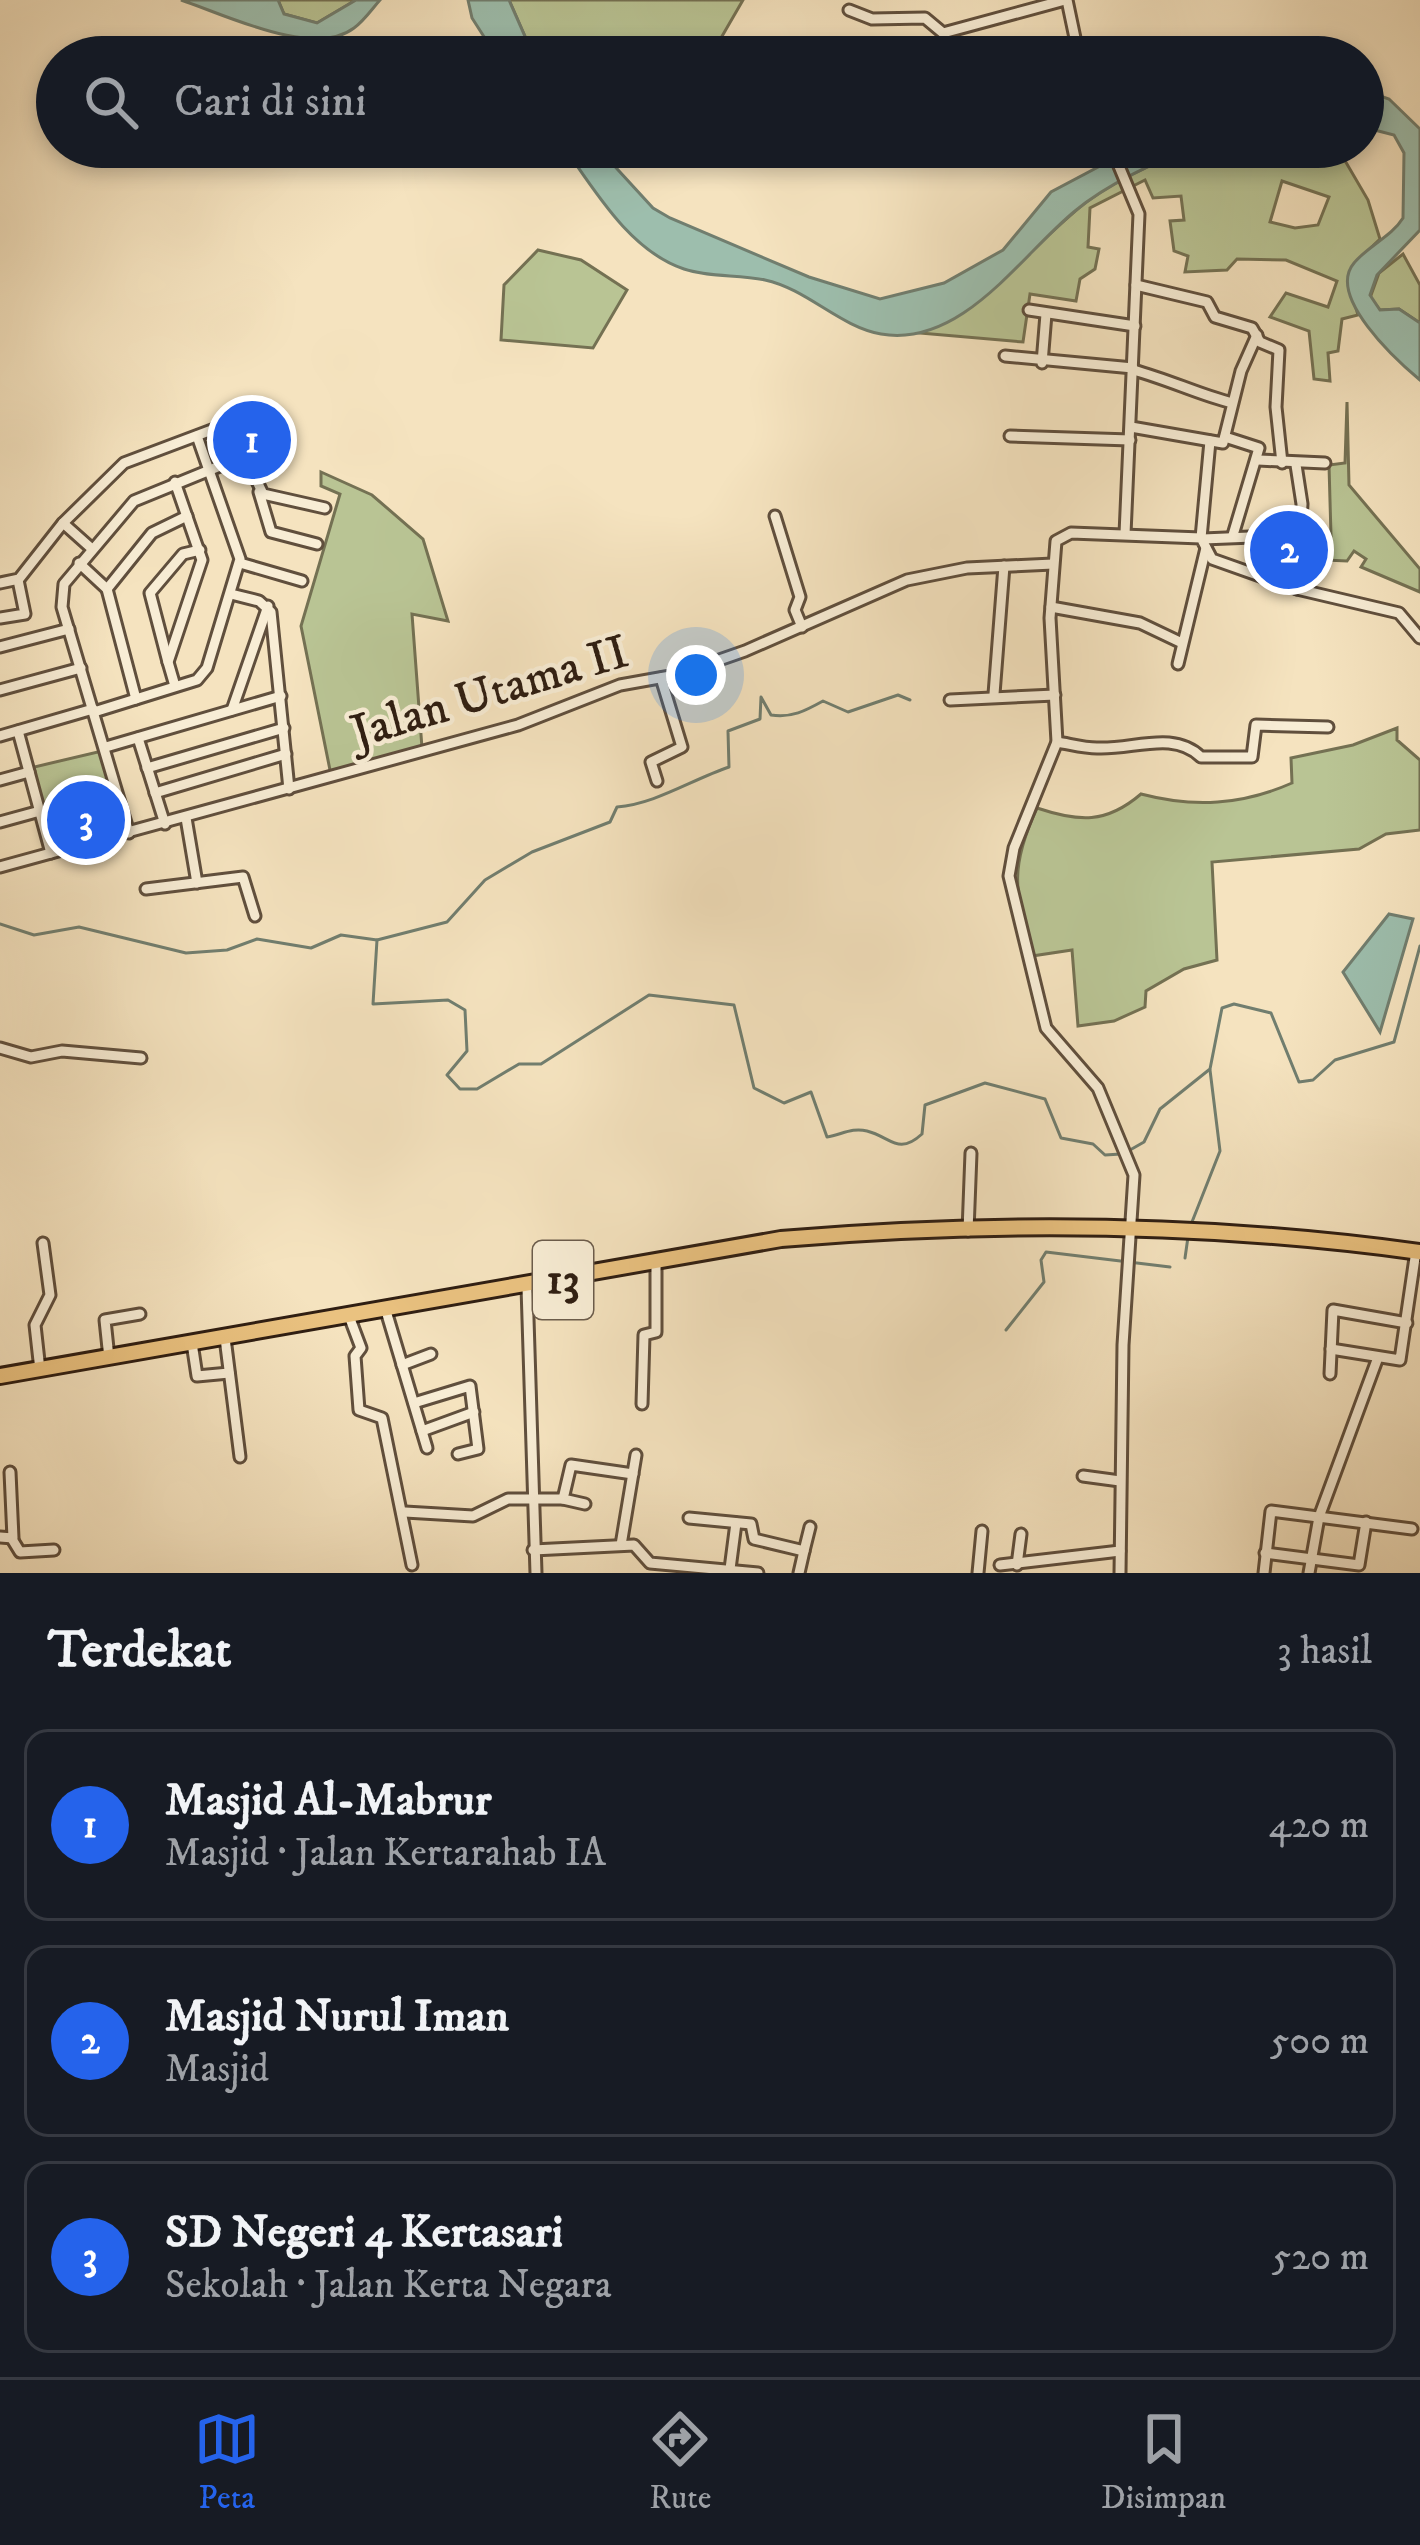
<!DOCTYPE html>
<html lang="id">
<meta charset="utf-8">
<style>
:root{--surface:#171b24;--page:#20242c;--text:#f1f3f6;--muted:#9ea1a6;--line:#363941;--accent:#2563eb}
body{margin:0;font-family:"IM FELL DW Pica",serif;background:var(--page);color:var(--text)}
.you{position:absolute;left:696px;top:675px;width:42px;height:42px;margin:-30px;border:9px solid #fff;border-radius:50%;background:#1a73e8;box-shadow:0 0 0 18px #1a73e833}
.badge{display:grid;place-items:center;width:78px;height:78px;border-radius:50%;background:var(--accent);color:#fff;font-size:39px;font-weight:700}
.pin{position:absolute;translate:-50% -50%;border:6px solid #fff;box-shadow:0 3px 12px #0006}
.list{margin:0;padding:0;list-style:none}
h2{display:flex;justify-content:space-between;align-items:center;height:156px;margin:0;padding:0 48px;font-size:51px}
h2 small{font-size:39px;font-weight:400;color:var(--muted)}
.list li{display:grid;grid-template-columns:78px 1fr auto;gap:36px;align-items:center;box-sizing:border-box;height:192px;margin:0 24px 24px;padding:0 24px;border:3px solid var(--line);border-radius:24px}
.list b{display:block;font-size:45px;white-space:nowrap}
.list p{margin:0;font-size:39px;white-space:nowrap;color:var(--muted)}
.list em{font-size:39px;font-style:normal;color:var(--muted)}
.icon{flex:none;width:66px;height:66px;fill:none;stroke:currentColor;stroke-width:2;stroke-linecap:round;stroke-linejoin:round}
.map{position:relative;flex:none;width:1420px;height:1573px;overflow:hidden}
.search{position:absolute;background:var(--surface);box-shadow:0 6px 18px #0003;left:36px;right:36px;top:36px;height:132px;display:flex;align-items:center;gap:30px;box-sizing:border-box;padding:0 42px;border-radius:66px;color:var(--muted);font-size:45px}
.sheet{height:804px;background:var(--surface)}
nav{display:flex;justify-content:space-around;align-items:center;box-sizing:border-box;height:168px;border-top:3px solid var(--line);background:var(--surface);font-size:33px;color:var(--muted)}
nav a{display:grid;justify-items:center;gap:6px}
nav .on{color:var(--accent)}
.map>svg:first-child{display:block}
</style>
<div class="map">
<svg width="1420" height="1573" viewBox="0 0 1420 1573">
<rect width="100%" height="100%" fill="#f5e3bf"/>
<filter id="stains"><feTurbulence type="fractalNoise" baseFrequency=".00167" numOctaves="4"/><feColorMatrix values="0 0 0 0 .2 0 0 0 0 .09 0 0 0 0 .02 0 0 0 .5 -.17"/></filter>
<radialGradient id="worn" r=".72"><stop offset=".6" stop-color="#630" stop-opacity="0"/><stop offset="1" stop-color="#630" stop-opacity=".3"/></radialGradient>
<!-- green -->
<g fill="#b9c494" stroke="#747153" stroke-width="3" fill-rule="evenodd">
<polygon points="278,0 356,0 317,23 284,14"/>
<polygon points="509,0 743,0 710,57 534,57"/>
<path d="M1196 147H1337L1368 200 1380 239C1351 266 1346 277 1358 315L1342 319 1338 351 1328 353 1330 381 1314 379 1309 331 1270 317 1286 293 1328 307 1337 281 1286 260 1237 259 1227 270 1185 272 1188 256 1174 251 1170 221 1184 220 1181 196 1153 198 1145 180 1090 208 1088 247 1099 249 1095 269 1080 279 1076 301 1030 294 1023 342 920 333C982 305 1022 257 1073 213 1103 186 1157 160 1196 147ZM1282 181 1329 197 1318 225 1295 228 1270 222Z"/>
<polygon points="538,250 581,260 627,290 593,348 501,340 504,285"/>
<polygon points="1403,254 1420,285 1420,323 1399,309 1380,310 1370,298 1379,273"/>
<polygon points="1347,402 1349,485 1420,569 1420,592 1361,567 1366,559 1354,551 1347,561 1303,559 1305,537 1331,536 1329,465 1345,463"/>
<polygon points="321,472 372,495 423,539 448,621 412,614 422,748 331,775 301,626 340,494 321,486"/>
<path d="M1397 728V740L1420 760V830L1386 834 1359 849 1212 862 1217 960 1184 969 1146 991 1145 1007 1114 1021 1078 1026 1072 950 1032 956C1016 892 1008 870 1037 808 1079 822 1106 824 1141 794 1194 808 1242 805 1292 783L1291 758 1353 745Z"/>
<polygon points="102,751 115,792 42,809 30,768"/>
</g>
<!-- water -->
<g fill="#9dbead" stroke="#717e6f" stroke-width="3">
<path d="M181 0H278L284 14 317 23 356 0H380C372 9 364 21 354 28 313 59 224 14 181 0Z"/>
<polygon points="468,0 509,0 534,57 497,57 472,18"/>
<path d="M1363 90 1389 99 1420 129V230L1377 275 1370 295 1380 310 1399 309 1420 323V380C1396 360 1326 296 1354 263 1368 246 1392 236 1403 218L1404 153 1394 135 1363 127Z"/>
<path d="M564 147H597L653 208 670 218 809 277 880 299 944 283 1003 250 1051 192 1136 147H1196C1158 160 1106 185 1075 211 1021 255 962 348 881 334 840 327 807 289 765 280 738 274 711 278 684 269 630 251 595 191 564 147Z"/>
<polygon points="1389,914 1413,919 1380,1032 1343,972"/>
</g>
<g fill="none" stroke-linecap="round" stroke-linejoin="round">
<!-- stream -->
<g stroke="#717e6f" stroke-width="3">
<path d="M0 924 34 935 79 927 186 953 227 950 257 939 311 948 341 935 377 940 447 922 485 880 532 852 610 822 617 807C655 804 691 780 729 767L728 731 760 719 761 697 771 715C792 718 805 711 823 701L848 712 898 695 910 700"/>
<path d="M377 940 373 1004 448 1000 465 1010 467 1051 447 1075 460 1089H477L519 1064H541L649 995 734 1005 754 1088 784 1103 811 1092 827 1137C841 1135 852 1127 867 1131 891 1137 898 1156 922 1134L925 1105 985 1083 1045 1099 1061 1138 1093 1144 1105 1155 1121 1154"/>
<polyline points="1130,1150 1144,1142 1160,1109 1210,1069 1222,1008 1234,1004 1271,1013 1299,1082 1313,1080 1335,1060 1394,1042 1420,946"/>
<polyline points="1190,1227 1220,1151 1210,1070"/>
<polyline points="1185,1258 1188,1237"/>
<polyline points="1006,1330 1044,1282 1041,1260 1046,1252 1170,1267"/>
</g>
<defs>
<g id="minor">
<polyline points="1067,0 1079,57"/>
<polyline points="849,10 872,19 925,18 943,33 1065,0"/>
<polyline points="1111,147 1139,214 1125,534"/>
<polyline points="1136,285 1207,302 1215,317 1252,328 1260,342 1279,350 1276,407 1282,463"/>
<polyline points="1029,310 1135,326"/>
<polyline points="1005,356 1133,368"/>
<polyline points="1042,363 1046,314"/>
<path d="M1133 370C1170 380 1197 394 1232 403"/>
<polyline points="1131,427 1223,443 1241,371 1257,335"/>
<polyline points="1010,436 1130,440"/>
<polyline points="1225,437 1259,448 1233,535"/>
<polyline points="1258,460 1325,463"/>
<polyline points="1296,465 1302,504 1297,589"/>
<polyline points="175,482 202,560 168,662 175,686"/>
<polyline points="259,492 271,532 317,544"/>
<polyline points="775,516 800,597 795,610 802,627"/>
<polyline points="63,523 91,548"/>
<polyline points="1201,538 1210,441"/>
<polyline points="1203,539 1275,536 1300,542"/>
<polyline points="79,563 107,589"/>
<polyline points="240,563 302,581"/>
<polyline points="0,583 19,579 63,523 124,463 233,422 246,458"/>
<polyline points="231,594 259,601 271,612 289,789"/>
<polyline points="1051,607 1140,623 1182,643"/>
<polyline points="0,618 25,614 18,580"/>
<polyline points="0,647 69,629"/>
<polyline points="168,662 150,593 183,554 200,550"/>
<polyline points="1178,664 1206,548"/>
<polyline points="0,690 81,668"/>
<polyline points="994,694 1004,566"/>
<polyline points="136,699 107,589 152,533 187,516"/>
<polyline points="950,700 1055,695"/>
<polyline points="232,710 268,606"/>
<polyline points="94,712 197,680 207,668 240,559 197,436"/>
<polyline points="18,731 51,853"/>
<polyline points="0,736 93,709"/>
<polyline points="138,738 165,824"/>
<path d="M1057 742C1070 744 1084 748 1097 748 1133 750 1173 730 1201 757H1252L1256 725 1328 727"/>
<polyline points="106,747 281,696"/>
<polyline points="147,768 284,728"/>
<polyline points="0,780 29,772"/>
<polyline points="657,781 651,762 682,747 661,678"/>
<polyline points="155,793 286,754"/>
<polyline points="186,818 197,883"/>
<polyline points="0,822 40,811"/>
<polyline points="129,833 62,607 64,584 134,501 232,461 246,458 263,494 325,508"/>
<polyline points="0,867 518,725 620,685 676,675 745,651 907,580 967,568 1053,564"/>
<polyline points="146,889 243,877 255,916"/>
<polyline points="0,1048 31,1057 62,1051 141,1058"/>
<polyline points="968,1231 971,1153"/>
<polyline points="527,1287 536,1573"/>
<polyline points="386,1311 427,1448"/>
<polyline points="349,1316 361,1348 355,1356 359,1410 382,1418 412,1565"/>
<polyline points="225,1338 240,1457"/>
<polyline points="192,1343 197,1376 229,1373"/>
<polyline points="1331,1349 1400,1360 1416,1251"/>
<polyline points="109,1358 105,1320 140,1314"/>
<polyline points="402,1365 431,1354"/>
<polyline points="40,1370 35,1325 50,1295 43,1243"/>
<polyline points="1330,1374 1333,1310 1407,1323"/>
<polyline points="414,1403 470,1386 478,1449 458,1454"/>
<polyline points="642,1404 644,1335 656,1332 656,1260"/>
<polyline points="422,1431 474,1412"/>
<polyline points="1083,1476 1120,1481"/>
<polyline points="585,1504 563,1499 571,1465 633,1474"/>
<polyline points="405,1512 473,1516 508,1499 563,1499"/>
<polyline points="689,1518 751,1524 754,1539 804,1551 799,1573"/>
<polyline points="0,1537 13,1538 10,1472"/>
<polyline points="12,1539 20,1552 54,1550"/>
<polyline points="621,1545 636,1455"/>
<polyline points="533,1550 634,1545 650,1563 758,1573"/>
<polyline points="804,1551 810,1527"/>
<polyline points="1265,1553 1359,1565 1366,1522"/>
<polyline points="1000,1565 1120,1551"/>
<polyline points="1017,1565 1021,1534"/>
<polyline points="730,1569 736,1523"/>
<polyline points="978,1573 982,1531"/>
<polyline points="1120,1573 1123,1345 1134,1175 1098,1088 1046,1028 1009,876 1014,848 1057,742 1050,618 1056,541 1071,533 1201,538 1212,559 1297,589 1399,613 1420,638"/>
<polyline points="1264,1573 1271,1511 1412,1529"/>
<polyline points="1309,1573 1319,1517 1377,1360"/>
</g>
<path id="highway" d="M0 1376 781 1239C992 1221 1210 1223 1420 1252"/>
</defs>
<!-- minor casing -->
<use href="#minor" stroke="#604f3d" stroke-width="15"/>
<!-- highway casing -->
<use href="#highway" stroke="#2f1e12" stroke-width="20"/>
<!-- minor -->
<use href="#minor" stroke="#f8edd5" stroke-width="9"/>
<!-- highway -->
<use href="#highway" stroke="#eac280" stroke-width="14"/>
</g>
<g text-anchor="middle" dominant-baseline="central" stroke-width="9" stroke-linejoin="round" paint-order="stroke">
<!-- shield labels -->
<rect fill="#f8edd5" stroke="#6b5c4c" stroke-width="3" x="533" y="1241" width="60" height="78" rx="9"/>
<g font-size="45" font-weight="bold" fill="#2f1e12">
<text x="563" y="1280">13</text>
</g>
<!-- street labels -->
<g font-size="48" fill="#2f1e12" stroke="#f8edd5">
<text transform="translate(490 693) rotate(-17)">Jalan Utama II</text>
</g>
</g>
<rect width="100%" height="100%" filter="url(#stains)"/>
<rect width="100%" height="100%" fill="url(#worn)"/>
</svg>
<div class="you"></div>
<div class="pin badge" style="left:252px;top:440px">1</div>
<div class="pin badge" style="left:1289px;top:550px">2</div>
<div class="pin badge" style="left:86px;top:820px">3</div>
<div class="search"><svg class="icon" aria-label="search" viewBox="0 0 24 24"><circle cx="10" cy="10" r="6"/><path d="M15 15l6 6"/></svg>Cari di sini</div>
</div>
<section class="sheet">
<h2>Terdekat<small>3 hasil</small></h2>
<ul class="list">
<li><span class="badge">1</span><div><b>Masjid Al-Mabrur</b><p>Masjid · Jalan Kertarahab IA</p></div><em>420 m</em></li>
<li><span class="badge">2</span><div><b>Masjid Nurul Iman</b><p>Masjid</p></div><em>500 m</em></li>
<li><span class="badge">3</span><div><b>SD Negeri 4 Kertasari</b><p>Sekolah · Jalan Kerta Negara</p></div><em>520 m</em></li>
</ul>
</section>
<nav>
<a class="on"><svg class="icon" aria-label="map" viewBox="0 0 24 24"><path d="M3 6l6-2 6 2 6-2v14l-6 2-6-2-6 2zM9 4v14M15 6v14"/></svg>Peta</a>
<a><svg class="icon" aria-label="directions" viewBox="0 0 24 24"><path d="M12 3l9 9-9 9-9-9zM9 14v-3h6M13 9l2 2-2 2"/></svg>Rute</a>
<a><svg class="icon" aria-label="saved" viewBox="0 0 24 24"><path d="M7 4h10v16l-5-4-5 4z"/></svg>Disimpan</a>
</nav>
